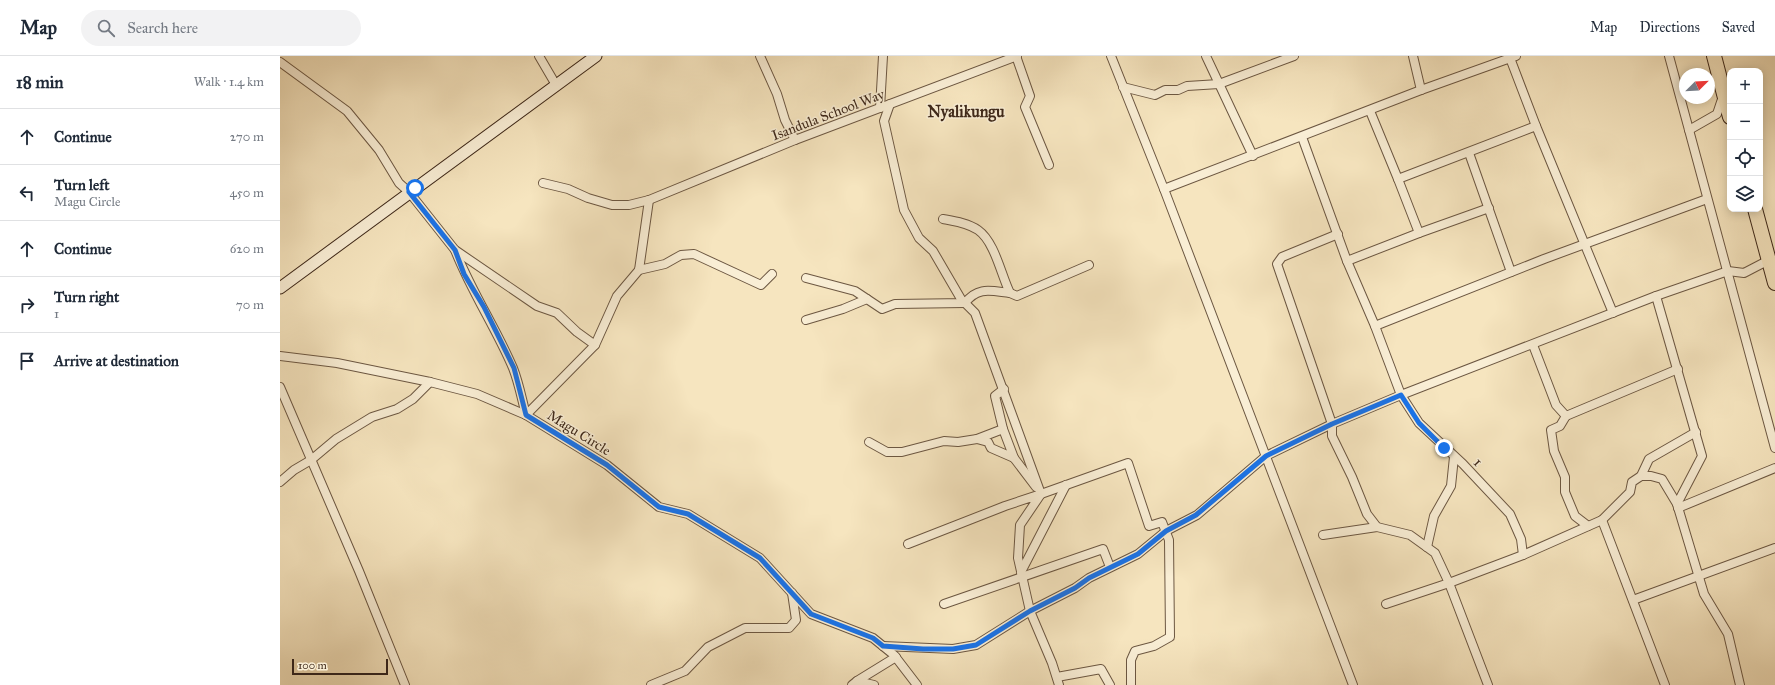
<!DOCTYPE html>
<meta charset="utf-8">
<style>
:root{--surface:#fff;--page:#f2f2f3;--text:#1f2937;--muted:#747a83;--line:#e0e1e3}
body{margin:0;font-family:"IM FELL Great Primer",serif;background:var(--page);color:var(--text)}
.controls{position:absolute;right:12px;top:12px;display:grid;overflow:hidden;border-radius:8px;box-shadow:0 2px 10px #0003}
.controls button{width:36px;height:36px;display:grid;place-items:center;padding:0;border:0;border-bottom:1px solid var(--line);background:var(--surface);color:var(--text);font:20px sans-serif}
.compass{position:absolute;left:1399px;top:12px;width:36px;height:36px;border-radius:50%;background:var(--surface);box-shadow:0 2px 10px #0003;rotate:66deg}
.scale{position:absolute;left:12px;bottom:10px;width:96px;box-sizing:border-box;padding-left:4px;border:2px solid #3e2819;border-top:0;font-size:11px;line-height:14px;white-space:nowrap;color:#3e2819;-webkit-text-stroke:3px #f9eed5;paint-order:stroke}
.stop{position:absolute;width:12px;height:12px;margin:-9px;border:3px solid #1a73e8;border-radius:50%;background:#fff}
.stop.end{background:#1a73e8;border-color:#fff;box-shadow:0 1px 4px #0008}
.list{margin:0;padding:0;list-style:none}
h2{display:flex;justify-content:space-between;align-items:center;height:52px;margin:0;padding:0 16px;font-size:17px}
h2 small{font-size:13px;font-weight:400;color:var(--muted)}
.list li{display:grid;grid-template-columns:26px 1fr auto;gap:12px;align-items:center;box-sizing:border-box;height:56px;padding:0 16px;border-top:1px solid var(--line)}
.list b{display:block;font-size:15px;white-space:nowrap}
.list p{margin:0;font-size:13px;white-space:nowrap;color:var(--muted)}
.list em{font-size:13px;font-style:normal;color:var(--muted)}
.icon{flex:none;width:22px;height:22px;fill:none;stroke:currentColor;stroke-width:2;stroke-linecap:round;stroke-linejoin:round}
.map{position:relative;flex:none;width:1495px;height:629px;overflow:hidden}
header{display:flex;align-items:center;gap:24px;box-sizing:border-box;height:56px;padding:0 20px;background:var(--surface);border-bottom:1px solid var(--line)}
header strong{font-size:19px}
nav{display:flex;gap:22px;margin-inline-start:auto;font-size:14px}
.search{width:280px;height:36px;background:var(--page);display:flex;align-items:center;gap:10px;box-sizing:border-box;padding:0 14px;border-radius:22px;color:var(--muted);font-size:15px}
main{display:flex}
aside{flex:1;background:var(--surface)}
.map>svg:first-child{display:block}
</style>
<header>
<strong>Map</strong>
<div class="search"><svg class="icon" aria-label="search" viewBox="0 0 24 24"><circle cx="10" cy="10" r="6"/><path d="M15 15l6 6"/></svg>Search here</div>
<nav><a>Map</a><a>Directions</a><a>Saved</a></nav>
</header>
<main>
<aside>
<h2>18 min<small>Walk · 1.4 km</small></h2>
<ul class="list">
<li><svg class="icon" aria-label="ahead" viewBox="0 0 24 24"><path d="M12 20V5M6 11l6-6 6 6"/></svg><div><b>Continue</b></div><em>270 m</em></li>
<li><svg class="icon" aria-label="left" viewBox="0 0 24 24"><path d="M17 20v-9H6M10 6l-5 5 5 5"/></svg><div><b>Turn left</b><p>Magu Circle</p></div><em>450 m</em></li>
<li><svg class="icon" aria-label="ahead" viewBox="0 0 24 24"><path d="M12 20V5M6 11l6-6 6 6"/></svg><div><b>Continue</b></div><em>620 m</em></li>
<li><svg class="icon" aria-label="right" viewBox="0 0 24 24"><path d="M7 20v-9h11M14 6l5 5-5 5"/></svg><div><b>Turn right</b><p>1</p></div><em>70 m</em></li>
<li><svg class="icon" aria-label="arrive" viewBox="0 0 24 24"><path d="M6 21V4h12l-3 4 3 4H6"/></svg><div><b>Arrive at destination</b></div></li>
</ul>
</aside>
<div class="map">
<svg width="1495" height="629" viewBox="0 0 1495 629">
<rect width="100%" height="100%" fill="#f6e5bf"/>
<filter id="stains"><feTurbulence type="fractalNoise" baseFrequency=".005" numOctaves="4"/><feColorMatrix values="0 0 0 0 .2 0 0 0 0 .09 0 0 0 0 .02 0 0 0 .5 -.17"/></filter>
<radialGradient id="worn" r=".72"><stop offset=".6" stop-color="#630" stop-opacity="0"/><stop offset="1" stop-color="#630" stop-opacity=".3"/></radialGradient>
<g fill="none" stroke-linecap="round" stroke-linejoin="round">
<defs>
<g id="street">
<polyline points="259,0 276,29"/>
<polyline points="480,0 497,38 505,64 515,84"/>
<polyline points="736,0 750,40 745,51 769,109"/>
<polyline points="831,0 884,133 1073,629"/>
<polyline points="926,0 973,100"/>
<polyline points="1133,0 1141,34"/>
<polyline points="1389,0 1495,392"/>
<polyline points="1230,2 1256,70 1333,257"/>
<polyline points="0,6 67,55 99,94 119,127 129,136 175,194 257,250 277,257 297,276 315,289"/>
<polyline points="843,31 875,39 885,34 898,34 907,30 939,28 1014,0"/>
<polyline points="610,48 604,65 624,154 639,182 653,195 681,243 695,257 761,438"/>
<polyline points="600,52 603,0"/>
<polyline points="1090,55 1118,123"/>
<polyline points="1409,74 1437,58 1443,40"/>
<polyline points="1022,81 1067,205 1095,270 1121,339 1139,367 1183,408 1230,458 1241,483 1243,499"/>
<polyline points="1189,97 1231,216"/>
<polyline points="263,127 288,133 308,142 332,149 349,149 369,144 515,84 737,0"/>
<polyline points="884,133 1141,34 1236,0"/>
<path d="M663 163C674 165 688 167 698 174 715 186 721 219 730 237L737 240 809 209"/>
<polyline points="1139,177 1209,152"/>
<polyline points="1058,178 1002,201 997,208 1052,368 1052,380 1072,421 1087,458 1097,471 1130,479 1155,497 1169,527 1106,548"/>
<path d="M175 194C191 235 216 272 233 312 239 327 242 344 246 359"/>
<polyline points="1067,205 1139,177 1118,123 1256,70"/>
<polyline points="359,214 385,208 401,199 414,198 481,229 492,218"/>
<polyline points="526,222 575,235 587,243"/>
<polyline points="1376,240 1422,400 1397,448 1424,538 1448,578 1460,629"/>
<path d="M526 264 563 253 587 243 602 253 615 248 685 247C698 230 711 235 730 237"/>
<polyline points="1095,270 1264,203 1427,143"/>
<polyline points="1253,289 1276,349 1286,360 1398,313"/>
<polyline points="0,300 57,307 150,326 197,338 246,359 327,409 379,451 408,458 480,502 531,558 593,582 614,599 637,629"/>
<polyline points="0,331 79,515 125,629"/>
<polyline points="246,359 315,289 337,240 359,214 369,144"/>
<polyline points="1286,360 1280,370 1271,374 1274,395 1285,421 1285,436 1295,460 1308,470"/>
<polyline points="723,373 734,402"/>
<polyline points="697,383 708,386 711,392 734,402 756,431"/>
<polyline points="589,386 607,396 622,396 664,385 678,386 697,383 723,373 715,340 724,333"/>
<polyline points="1361,420 1369,403 1416,376"/>
<polyline points="0,426 14,414 31,404 56,383 92,361 117,353 133,343 150,326"/>
<polyline points="761,438 848,407 869,470 882,466 889,484 890,581 874,590 855,595 851,604 851,629"/>
<polyline points="1398,452 1495,412"/>
<polyline points="1322,464 1350,436 1352,426 1361,420 1371,420 1382,423 1397,448"/>
<polyline points="1043,479 1097,471"/>
<polyline points="628,488 725,450 761,438 740,469 738,502 750,555 772,607 779,629"/>
<polyline points="1147,491 1154,460 1171,430 1174,401"/>
<polyline points="741,516 786,429"/>
<polyline points="1353,544 1495,492"/>
<polyline points="664,548 823,493 830,511"/>
<polyline points="603,590 673,593 696,589 750,555 795,532 809,522 858,498 886,475 917,459 986,400 1052,368 1121,339 1376,240 1448,215 1464,217 1489,204"/>
<polyline points="777,621 821,613 830,629"/>
<polyline points="577,625 616,601"/>
<polyline points="371,629 405,615 428,591 465,572 509,572 516,564 512,537"/>
<polyline points="572,629 577,625 594,629"/>
<polyline points="1208,629 1169,527 1243,499 1322,464 1385,629"/>
</g>
<polyline id="secondary" points="0,232 316,0"/>
<g id="highway">
<polyline points="1434,0 1450,61"/>
<polyline points="1475,153 1495,227"/>
</g>
</defs>
<!-- street casing -->
<use href="#street" stroke="#6c5742" stroke-width="10"/>
<!-- secondary casing -->
<use href="#secondary" stroke="#3e2819" stroke-width="13"/>
<!-- highway casing -->
<use href="#highway" stroke="#3e2819" stroke-width="16"/>
<!-- street -->
<use href="#street" stroke="#f9eed5" stroke-width="8"/>
<!-- secondary -->
<use href="#secondary" stroke="#f9eed5" stroke-width="11"/>
<!-- highway -->
<use href="#highway" stroke="#f6e5bf" stroke-width="14"/>
</g>
<g fill="none" stroke-linecap="round" stroke-linejoin="round">
<!-- route -->
<polyline stroke="#1a73e8" stroke-width="5" points="135,132 129,136 175,194 184,218 204,251 234,312 246,359 327,409 379,451 408,458 480,502 531,558 593,582 603,590 643,593 673,593 696,589 750,555 795,532 809,522 858,498 886,475 916,459 986,400 1052,368 1121,339 1139,367 1164,392"/>
</g>
<g text-anchor="middle" dominant-baseline="central" stroke-width="3" stroke-linejoin="round" paint-order="stroke">
<!-- street labels -->
<g font-size="14" fill="#3e2819" stroke="#f9eed5">
<text transform="translate(548 59) rotate(-21)">Isandula School Way</text>
<text transform="translate(299 377) rotate(32)">Magu Circle</text>
<text transform="translate(1198 406) rotate(46)">1</text>
</g>
<!-- quarter labels -->
<g font-size="16" font-weight="bold" fill="#3e2819" stroke="#f9eed5">
<text x="686" y="55">Nyalikungu</text>
</g>
</g>
<rect width="100%" height="100%" filter="url(#stains)"/>
<rect width="100%" height="100%" fill="url(#worn)"/>
</svg>
<div class="controls">
<button>+</button>
<button>−</button>
<button><svg class="icon" aria-label="locate" viewBox="0 0 24 24"><circle cx="12" cy="12" r="6"/><path d="M12 2v4M12 18v4M2 12h4M18 12h4"/></svg></button>
<button><svg class="icon" aria-label="layers" viewBox="0 0 24 24"><path d="M12 4l9 5-9 5-9-5zM3 14l9 5 9-5"/></svg></button>
</div>
<svg class="compass" viewBox="-18 -18 36 36"><path d="M0-13l5 13h-10z" fill="#e53935"/><path d="M0 13l5-13h-10z" fill="#747a83"/></svg>
<div class="scale">100 m</div>
<div class="stop" style="left:135px;top:132px"></div>
<div class="stop end" style="left:1164px;top:392px"></div>
</div>
</main>
